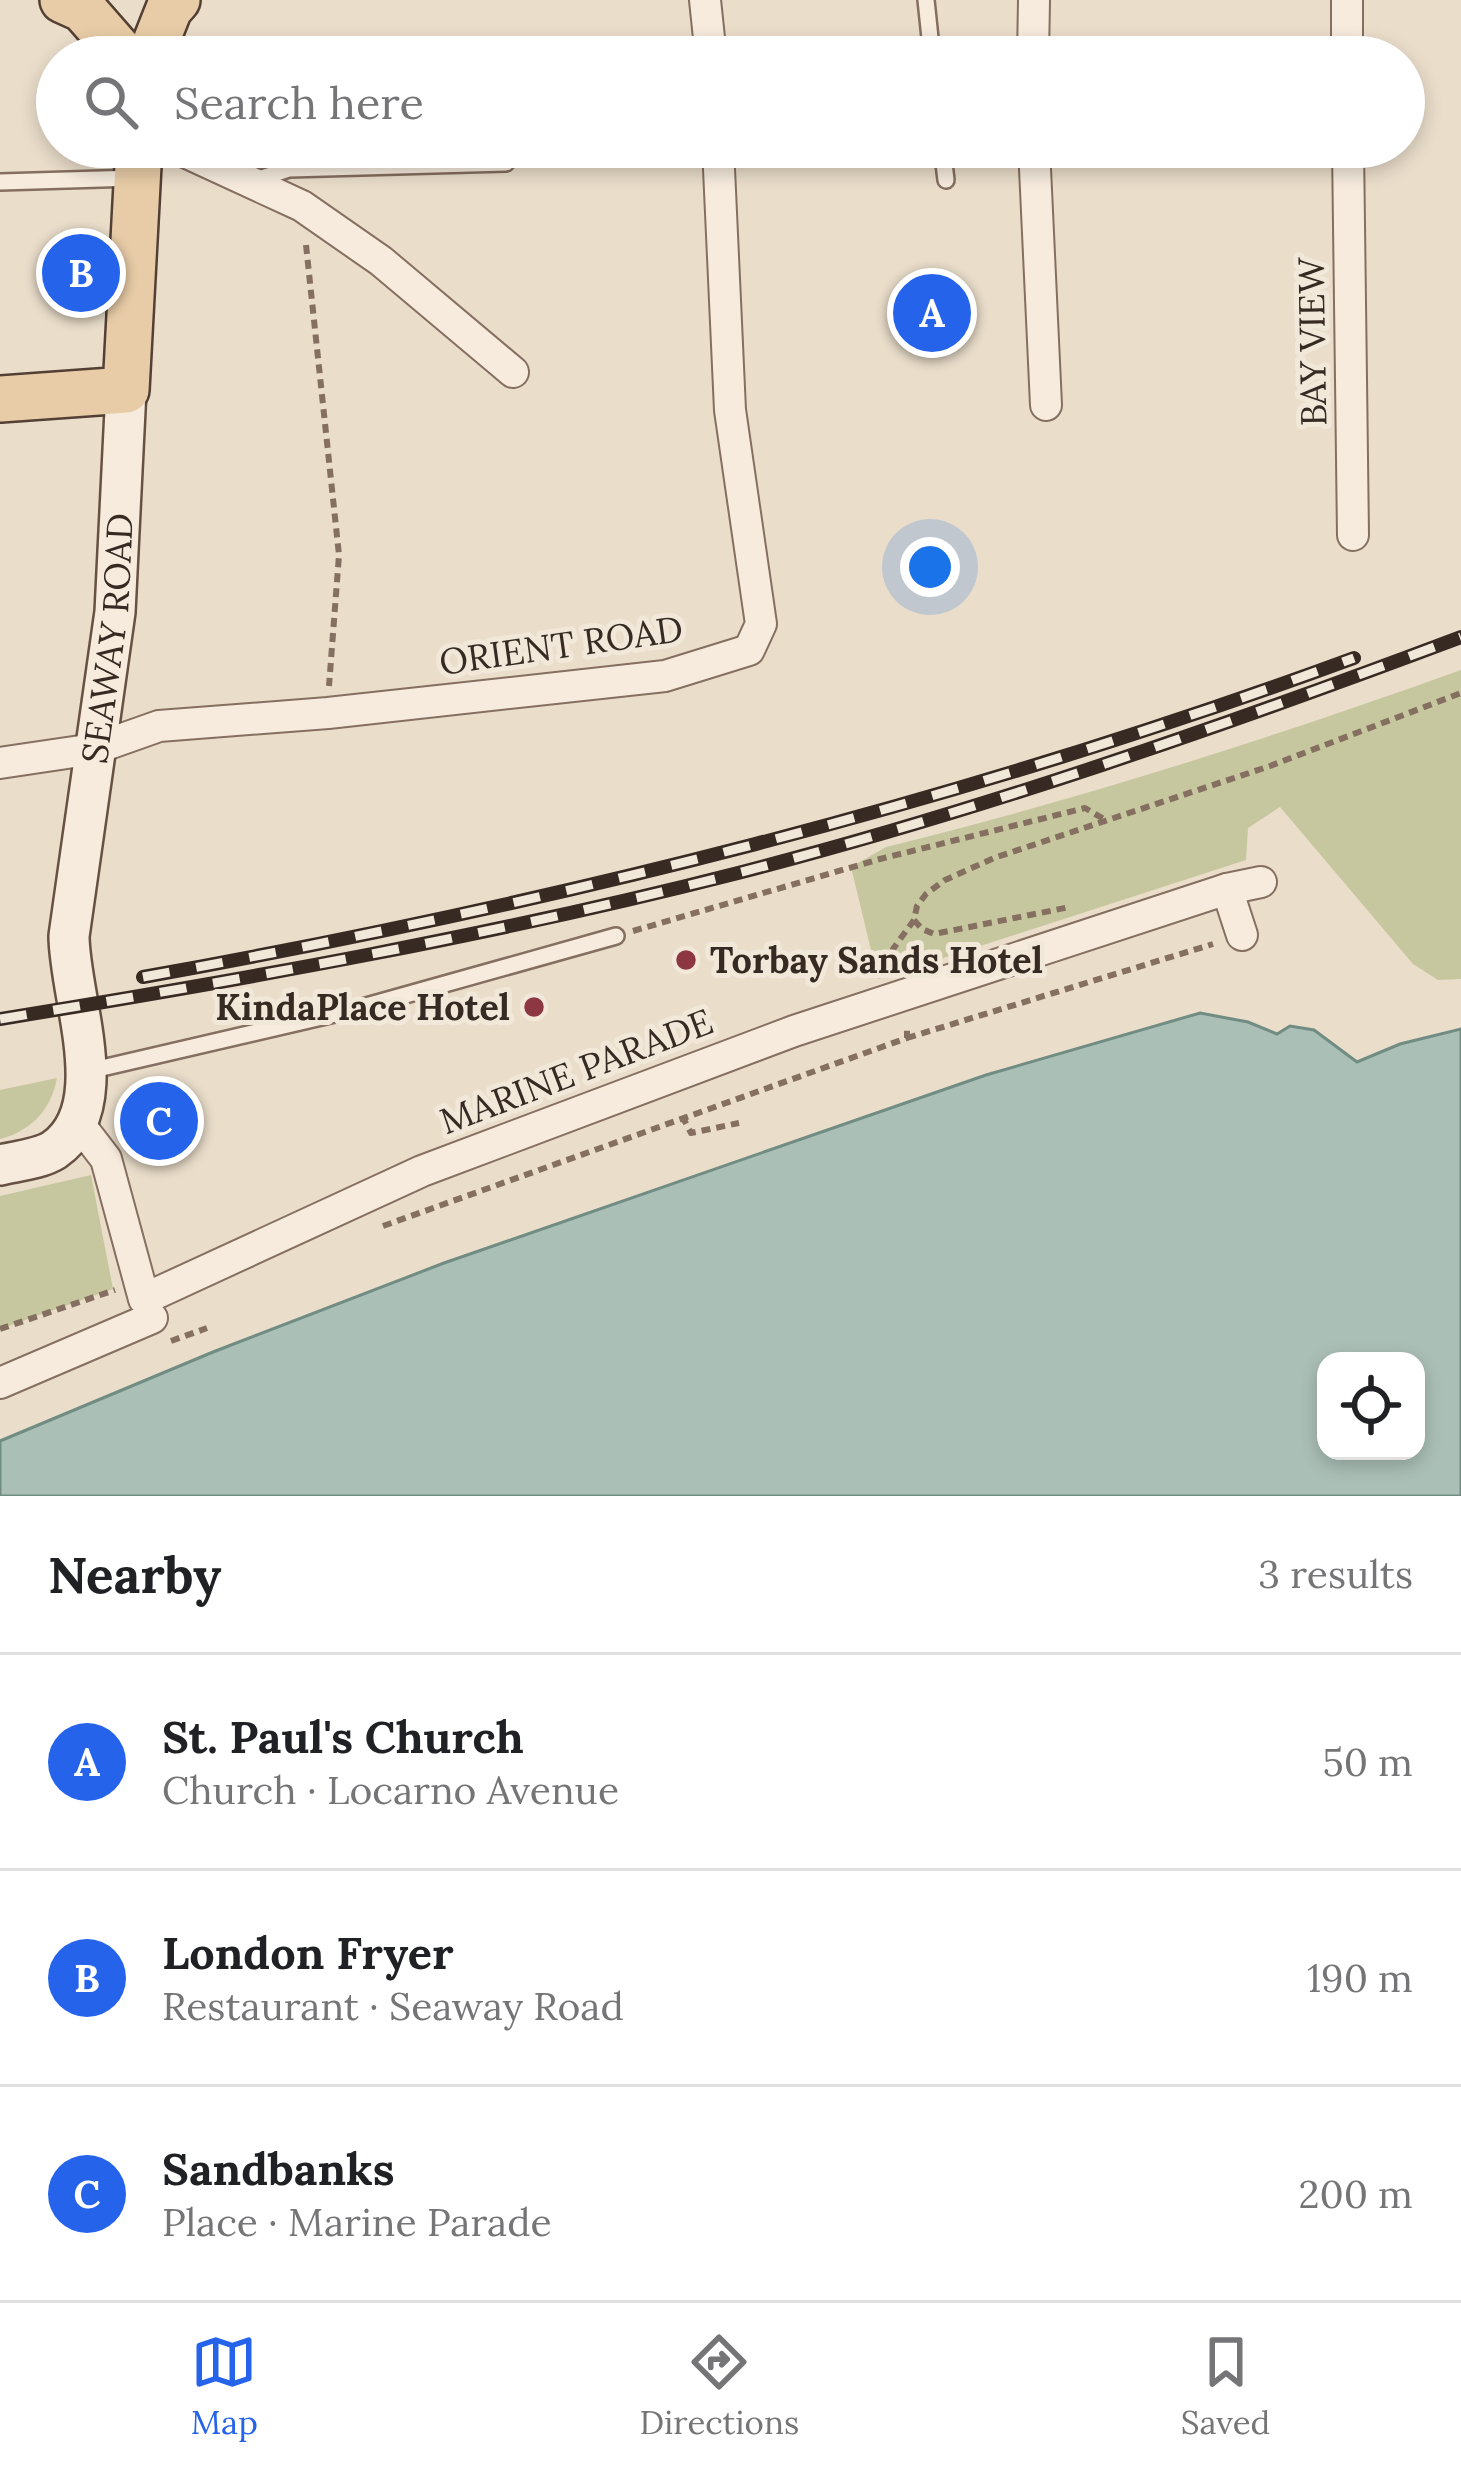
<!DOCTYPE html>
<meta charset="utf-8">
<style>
:root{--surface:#fff;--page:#f2f2f2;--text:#202124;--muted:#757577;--line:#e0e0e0;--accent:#2563eb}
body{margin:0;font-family:Lora,serif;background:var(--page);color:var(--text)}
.controls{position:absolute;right:36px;bottom:36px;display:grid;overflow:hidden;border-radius:24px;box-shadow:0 6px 18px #0003}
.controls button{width:108px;height:108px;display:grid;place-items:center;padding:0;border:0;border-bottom:3px solid var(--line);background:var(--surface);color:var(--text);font:60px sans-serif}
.you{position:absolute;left:930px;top:567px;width:42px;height:42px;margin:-30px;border:9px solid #fff;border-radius:50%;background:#1a73e8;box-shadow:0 0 0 18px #1a73e833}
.badge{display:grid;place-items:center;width:78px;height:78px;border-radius:50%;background:var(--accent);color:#fff;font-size:39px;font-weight:700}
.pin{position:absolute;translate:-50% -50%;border:6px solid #fff;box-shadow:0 3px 12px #0006}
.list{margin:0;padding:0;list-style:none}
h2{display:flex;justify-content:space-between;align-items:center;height:156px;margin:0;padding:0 48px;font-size:51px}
h2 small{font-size:39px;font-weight:400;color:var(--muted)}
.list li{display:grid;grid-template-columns:78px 1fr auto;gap:36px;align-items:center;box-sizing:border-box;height:216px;padding:0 48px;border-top:3px solid var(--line)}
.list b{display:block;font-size:45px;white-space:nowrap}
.list p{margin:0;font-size:39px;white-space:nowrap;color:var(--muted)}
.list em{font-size:39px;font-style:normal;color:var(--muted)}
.icon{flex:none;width:66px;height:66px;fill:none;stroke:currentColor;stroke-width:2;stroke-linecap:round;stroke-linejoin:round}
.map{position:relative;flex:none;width:1461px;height:1496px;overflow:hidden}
.search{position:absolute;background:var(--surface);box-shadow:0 6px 18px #0003;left:36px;right:36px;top:36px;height:132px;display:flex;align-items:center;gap:30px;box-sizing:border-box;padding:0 42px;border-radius:66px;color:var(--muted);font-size:45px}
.sheet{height:804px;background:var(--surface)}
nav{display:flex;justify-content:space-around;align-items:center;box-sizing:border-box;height:168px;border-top:3px solid var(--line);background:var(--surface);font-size:33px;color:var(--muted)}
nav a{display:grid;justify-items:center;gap:6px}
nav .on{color:var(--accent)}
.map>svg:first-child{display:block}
</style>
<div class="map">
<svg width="1461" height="1496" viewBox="0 0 1461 1496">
<rect width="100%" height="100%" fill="#eaddca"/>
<!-- green -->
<g fill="#c7c79f">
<path d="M1461 670V979L1438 980 1413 964 1280 807 1248 828 1246 860 878 979 851 867 886 847C1081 799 1272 738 1461 670Z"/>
<path d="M57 1078C51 1110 31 1131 0 1139V1090Z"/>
<polygon points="91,1175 113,1289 0,1329 0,1196"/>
</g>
<!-- water -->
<path fill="#aabfb6" stroke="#718d83" stroke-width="3" fill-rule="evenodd" d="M1200 1013 1248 1022 1277 1034 1290 1026 1314 1030 1357 1062 1400 1044 1461 1029V1496H0V1441L213 1352 444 1263 986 1075ZM1326 1361H1416V1451H1326Z"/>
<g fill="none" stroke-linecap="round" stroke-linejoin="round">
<defs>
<g id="lane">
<polyline points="926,0 932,57"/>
<polyline points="942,147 946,180"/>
<polyline points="253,181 289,169 506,163"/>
<polyline points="0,182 135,178"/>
<polyline points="89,1071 352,1010 616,936"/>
</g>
<g id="street">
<polyline points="705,0 711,57"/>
<polyline points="1347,0 1347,57"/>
<polyline points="1033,57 1034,0"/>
<polyline points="174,147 302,206 381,261 513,372"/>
<polyline points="1034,147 1046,405"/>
<polyline points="1348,147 1353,535"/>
<polyline points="0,763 94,749 159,726 328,713 665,676 749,650 761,624 730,410 718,147"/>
<polyline points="1227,889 1242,935"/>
<polyline points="79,1124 106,1159 144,1299 422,1171 794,1031 1227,889 1261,882"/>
<polyline points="0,1383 152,1318"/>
</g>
<g id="secondary">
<path id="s1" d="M0 1165C17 1161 40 1159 54 1150 116 1108 69 997 69 936L115 612 126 390"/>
</g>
<g id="primary">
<polyline points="63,0 83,9 125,57"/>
<polyline points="150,57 169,9 177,0"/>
<polyline points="0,399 126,390 139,147"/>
</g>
</defs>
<!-- lane casing -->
<use href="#lane" stroke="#856f60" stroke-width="20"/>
<!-- street casing -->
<use href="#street" stroke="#856f60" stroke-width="34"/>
<!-- secondary casing -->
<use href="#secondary" stroke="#675143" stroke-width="44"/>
<!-- primary casing -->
<use href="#primary" stroke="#533f34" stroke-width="50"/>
<!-- path -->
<g stroke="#856f60" stroke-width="6" stroke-dasharray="9 6" stroke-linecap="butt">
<polyline points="306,245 339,555 329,686"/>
<polyline points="914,920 922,929 934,934 1070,907"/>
<polyline points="633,931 880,859 1085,808 1107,821"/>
<polyline points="898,966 893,949 914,920 917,906 926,894 945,880 994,858 1270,766 1461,693"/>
<polyline points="907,1038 1213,944"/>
<polyline points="682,1116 691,1133 739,1123"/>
<polyline points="383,1226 907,1038 907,1026"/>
<polyline points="0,1329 115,1290"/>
<polyline points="171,1341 207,1328"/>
</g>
<!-- lane -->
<use href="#lane" stroke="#f6ebdd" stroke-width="15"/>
<!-- street -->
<use href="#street" stroke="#f6ebdd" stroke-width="30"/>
<!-- secondary -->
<use href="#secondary" stroke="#f6ebdd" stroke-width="39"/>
<!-- primary -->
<use href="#primary" stroke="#e8cca7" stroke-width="45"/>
<defs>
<g id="rail">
<path d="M143 977C556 903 959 803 1354 658"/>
<path d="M0 1019C247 979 495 935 738 873 983 810 1224 726 1461 637"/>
</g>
</defs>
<!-- rail casing -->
<use href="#rail" stroke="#372a22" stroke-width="14"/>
<!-- rail -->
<use href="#rail" stroke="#f2e8d9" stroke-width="9" stroke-dasharray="27" stroke-linecap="butt"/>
</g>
<!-- markers -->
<g fill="#8d3742" stroke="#f2e8d9" stroke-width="4.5">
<circle cx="686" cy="960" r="12"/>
<circle cx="534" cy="1007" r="12"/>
</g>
<g text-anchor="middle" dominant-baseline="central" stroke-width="10" stroke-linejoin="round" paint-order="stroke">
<!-- street labels -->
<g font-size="36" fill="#372a22" stroke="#f2e8d9">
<text transform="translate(1312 342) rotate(-91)">BAY VIEW</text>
<text stroke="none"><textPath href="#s1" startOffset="582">SEAWAY ROAD</textPath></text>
<text transform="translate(561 645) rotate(-8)">ORIENT ROAD</text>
<text transform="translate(576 1071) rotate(-21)">MARINE PARADE</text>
</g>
<!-- poi labels -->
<g font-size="36" font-weight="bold" fill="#372a22" stroke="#f2e8d9" text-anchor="start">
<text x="710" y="960">Torbay Sands Hotel</text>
<text x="510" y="1007" text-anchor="end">KindaPlace Hotel</text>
</g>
</g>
</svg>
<div class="controls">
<button><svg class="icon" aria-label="locate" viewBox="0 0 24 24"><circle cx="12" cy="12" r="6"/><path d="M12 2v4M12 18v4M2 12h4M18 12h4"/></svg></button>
</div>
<div class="you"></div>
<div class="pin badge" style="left:932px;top:313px">A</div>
<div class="pin badge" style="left:81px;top:273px">B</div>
<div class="pin badge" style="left:159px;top:1121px">C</div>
<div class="search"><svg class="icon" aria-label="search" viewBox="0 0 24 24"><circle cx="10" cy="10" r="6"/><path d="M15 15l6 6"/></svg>Search here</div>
</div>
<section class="sheet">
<h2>Nearby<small>3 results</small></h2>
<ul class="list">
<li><span class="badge">A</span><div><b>St. Paul's Church</b><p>Church · Locarno Avenue</p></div><em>50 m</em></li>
<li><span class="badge">B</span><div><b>London Fryer</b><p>Restaurant · Seaway Road</p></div><em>190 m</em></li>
<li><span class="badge">C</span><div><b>Sandbanks</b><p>Place · Marine Parade</p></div><em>200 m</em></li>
</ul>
</section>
<nav>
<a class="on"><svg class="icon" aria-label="map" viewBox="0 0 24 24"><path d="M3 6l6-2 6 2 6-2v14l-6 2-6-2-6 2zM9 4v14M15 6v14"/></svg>Map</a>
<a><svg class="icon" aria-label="directions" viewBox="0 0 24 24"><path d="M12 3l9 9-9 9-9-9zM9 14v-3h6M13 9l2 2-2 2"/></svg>Directions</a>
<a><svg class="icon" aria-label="saved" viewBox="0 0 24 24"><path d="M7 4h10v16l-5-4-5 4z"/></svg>Saved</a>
</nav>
